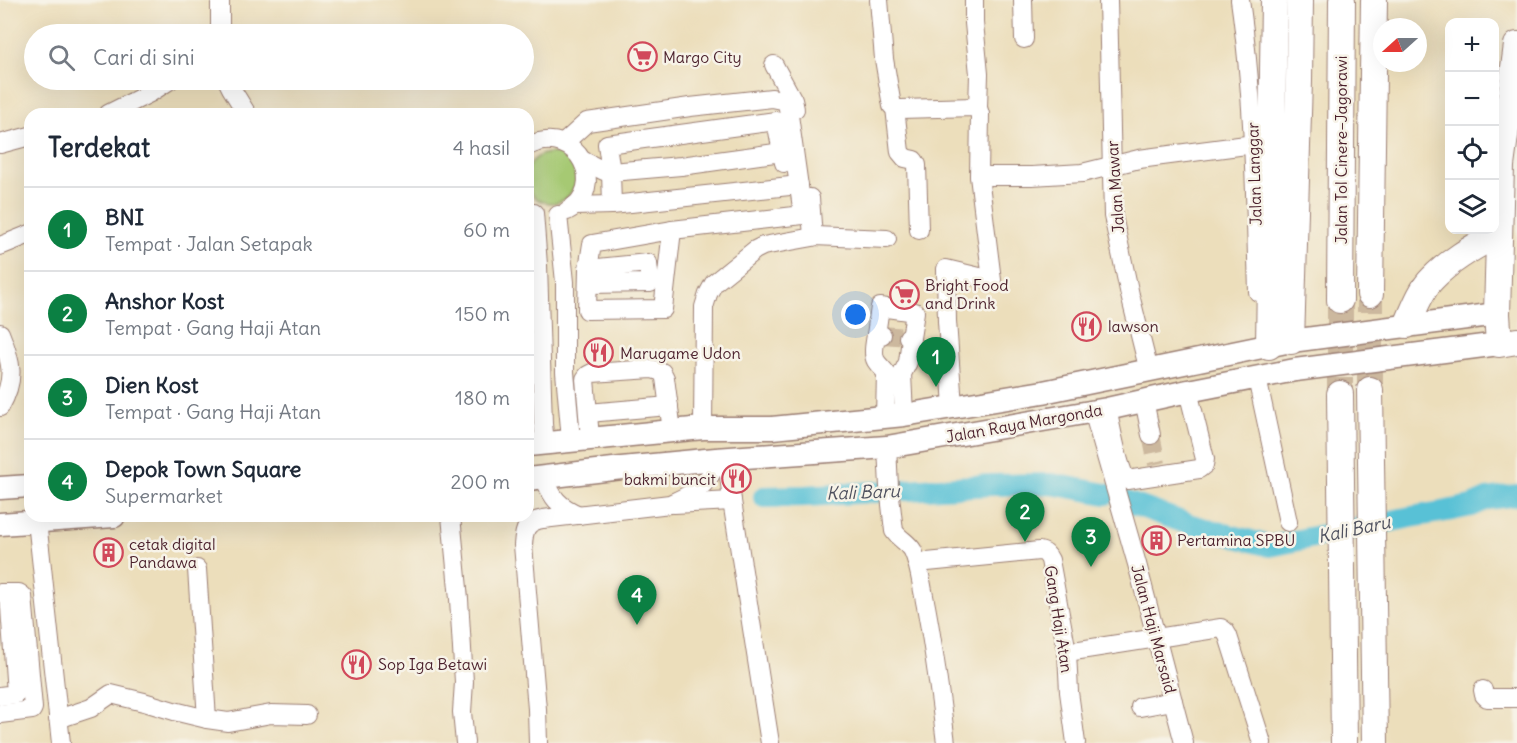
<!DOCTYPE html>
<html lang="id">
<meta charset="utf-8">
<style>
:root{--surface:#fff;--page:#f6f6f7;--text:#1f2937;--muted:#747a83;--line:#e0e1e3;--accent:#0b8043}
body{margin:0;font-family:Delius,sans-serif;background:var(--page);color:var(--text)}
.controls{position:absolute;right:18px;top:18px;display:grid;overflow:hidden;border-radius:12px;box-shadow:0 6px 24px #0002}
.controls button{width:54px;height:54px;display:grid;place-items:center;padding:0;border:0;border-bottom:2px solid var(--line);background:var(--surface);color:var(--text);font:30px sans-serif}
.compass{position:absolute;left:1373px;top:18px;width:54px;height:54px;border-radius:50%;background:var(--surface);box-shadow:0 6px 24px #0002;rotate:249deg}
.you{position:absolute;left:856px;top:315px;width:21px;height:21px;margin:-15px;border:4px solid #fff;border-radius:50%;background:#1a73e8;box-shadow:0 0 0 9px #1a73e833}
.badge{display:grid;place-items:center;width:39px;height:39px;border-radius:50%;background:var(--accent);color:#fff;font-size:20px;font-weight:700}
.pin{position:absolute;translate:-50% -50px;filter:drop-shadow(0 2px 3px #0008)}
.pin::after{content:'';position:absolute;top:32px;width:21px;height:18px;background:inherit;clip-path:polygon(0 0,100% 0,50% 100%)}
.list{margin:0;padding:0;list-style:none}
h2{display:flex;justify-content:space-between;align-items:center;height:78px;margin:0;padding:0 24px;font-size:26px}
h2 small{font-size:20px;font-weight:400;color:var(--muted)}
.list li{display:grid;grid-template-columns:39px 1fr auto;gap:18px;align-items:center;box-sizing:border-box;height:84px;padding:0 24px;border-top:2px solid var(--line)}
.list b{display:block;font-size:22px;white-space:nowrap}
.list p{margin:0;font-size:20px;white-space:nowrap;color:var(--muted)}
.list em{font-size:20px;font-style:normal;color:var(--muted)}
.icon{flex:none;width:33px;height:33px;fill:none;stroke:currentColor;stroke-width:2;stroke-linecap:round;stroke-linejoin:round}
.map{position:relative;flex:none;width:1517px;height:743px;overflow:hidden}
.search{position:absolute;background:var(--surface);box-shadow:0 6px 24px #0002;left:24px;top:24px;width:510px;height:66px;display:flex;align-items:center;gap:15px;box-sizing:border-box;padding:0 21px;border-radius:33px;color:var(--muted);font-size:22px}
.panel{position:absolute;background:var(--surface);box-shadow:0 6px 24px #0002;left:24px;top:108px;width:510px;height:414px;border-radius:18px}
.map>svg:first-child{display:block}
</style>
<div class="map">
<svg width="1517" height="743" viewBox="0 0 1517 743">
<rect width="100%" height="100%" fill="#f7f3e8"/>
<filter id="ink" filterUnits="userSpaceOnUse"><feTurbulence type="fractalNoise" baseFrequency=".0167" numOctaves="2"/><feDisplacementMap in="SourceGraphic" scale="12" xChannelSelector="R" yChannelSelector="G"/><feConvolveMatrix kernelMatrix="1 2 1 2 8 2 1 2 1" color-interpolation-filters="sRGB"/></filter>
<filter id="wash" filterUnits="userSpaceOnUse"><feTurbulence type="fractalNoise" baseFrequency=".008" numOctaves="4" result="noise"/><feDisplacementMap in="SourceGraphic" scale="24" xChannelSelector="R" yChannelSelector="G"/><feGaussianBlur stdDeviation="1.35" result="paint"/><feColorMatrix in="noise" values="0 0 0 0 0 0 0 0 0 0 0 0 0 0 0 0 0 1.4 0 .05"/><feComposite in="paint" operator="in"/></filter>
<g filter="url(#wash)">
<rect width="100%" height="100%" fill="#ecdebb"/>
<!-- green -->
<circle fill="#a6c973" stroke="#78744f" stroke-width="1.5" cx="551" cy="178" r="25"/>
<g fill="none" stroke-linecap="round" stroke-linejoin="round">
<!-- river -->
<g stroke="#59c1d6" stroke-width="22">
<polyline points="764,497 805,496 991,485 1052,484 1106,494"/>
<polyline points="1124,501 1191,525 1270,546 1411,517 1447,511 1471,506 1487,499 1517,495"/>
</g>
</g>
</g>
<g filter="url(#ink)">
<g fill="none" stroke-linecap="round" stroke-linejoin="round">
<!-- minor-tunnel -->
<g stroke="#ccb89e" stroke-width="18" stroke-dasharray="18 9" stroke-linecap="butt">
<polyline points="882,335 908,337"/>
<polyline points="1151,435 1157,464"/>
</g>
<!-- highway-tunnel -->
<g stroke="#ccb89e" stroke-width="26" stroke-dasharray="26 13" stroke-linecap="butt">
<polyline points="1340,300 1340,394"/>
<polyline points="1370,390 1370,294"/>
</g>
<defs>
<g id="minor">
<polyline points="220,0 220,34"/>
<polyline points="879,0 884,59 892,106 895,108 900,109 975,107 978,108 980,114 979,176 992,280 946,269 947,321 953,406"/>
<polyline points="974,0 974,23 979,74 978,108"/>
<polyline points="1023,0 1024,39"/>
<polyline points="1108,0 1113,216 1130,295 1149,371"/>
<path d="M1240 0C1254 97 1255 194 1258 292"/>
<polyline points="774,65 793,100 795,109"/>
<polyline points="227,80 231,88 247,114"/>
<polyline points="895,108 900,152 905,158 914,160 917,165 919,230"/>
<polyline points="108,114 150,93 170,80"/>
<polyline points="564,143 587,122 690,107 772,98 787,101 803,215 672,230"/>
<polyline points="0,144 30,136"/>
<path d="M528 146C579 122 609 189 567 211"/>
<polyline points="582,160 604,171 611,172 607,144 776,121 782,152"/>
<polyline points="979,176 1032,176 1082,173 1139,159 1254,144"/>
<polyline points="612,205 611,172 681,166 782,152 784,163"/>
<polyline points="574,206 612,205 799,185"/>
<polyline points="534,213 538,265 543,424 545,443"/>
<polyline points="558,215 565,282 565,372 571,440"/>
<polygon points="672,230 663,309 587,310 588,269 592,244"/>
<polyline points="814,236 887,239"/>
<polyline points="0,246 30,234"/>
<polyline points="588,269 648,263 650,283 588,284"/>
<path d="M0 333C12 362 16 379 0 407"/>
<polyline points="876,335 880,307 915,312 911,338"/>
<path d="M882 335H876C875 342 872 354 876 361 879 366 883 368 886 373L885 417"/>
<polyline points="1257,378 1288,522"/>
<polyline points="1144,400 1151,435"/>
<path d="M1107 409C1111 425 1118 469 1127 480L1199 469 1204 465 1205 459 1188 391"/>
<polyline points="1093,411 1137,564 1184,743"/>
<polyline points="588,413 669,406"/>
<polyline points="904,415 902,374 908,362 911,338 908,337"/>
<polyline points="703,428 704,307 708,294 714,283 755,250 763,246 813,237 810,198"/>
<polyline points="590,438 585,379 588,375 592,373 652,369 662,372 665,378 672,431"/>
<path d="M887 447 889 487 894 531C899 539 909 543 913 551 919 564 921 582 924 596 934 645 940 694 946 743"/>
<polyline points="727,458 732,501 770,743"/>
<path d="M544 477C552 498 558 506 579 515"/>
<polyline points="674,504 732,501"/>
<polyline points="451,516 459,599 464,682 462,712 465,743"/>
<polyline points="37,521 61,743"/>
<path d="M917 563 1039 551C1045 552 1047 554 1050 560L1067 652 1069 692 1076 743"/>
<polyline points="197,569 207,719"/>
<polyline points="0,593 19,593 23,596 33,708 32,710 0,714"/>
<polyline points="1067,652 1221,628 1225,631 1228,636 1262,743"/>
<polyline points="1483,690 1484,695 1487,698 1517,698"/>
<polyline points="0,696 16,694 9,593"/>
<polyline points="1140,707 1173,701"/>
<polyline points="58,719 91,708 111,694 144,702 174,711 207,719 228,722 271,714 307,715"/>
<path d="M538 743 537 709 523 545C524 529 526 522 543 519L670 504C683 498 701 490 709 477 713 472 714 465 716 459"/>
</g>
<g id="major">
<polyline points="528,445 703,428 772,428 904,415 1043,392 1291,341 1497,314"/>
<polyline points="528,479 622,468 716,459 887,447 1107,409 1188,391 1295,370 1499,344"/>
<polyline points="0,488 30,486"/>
<polyline points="0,524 114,516"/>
</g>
<g id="highway">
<polyline points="1517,45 1501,166 1497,314 1499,344 1517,341"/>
<polyline points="1370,294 1374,0"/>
<polyline points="1340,300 1342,0"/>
<path d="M1407 325C1414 310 1420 291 1432 279 1451 259 1476 246 1499 233"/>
<polyline points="1291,341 1299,81 1300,0"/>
<polyline points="1269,346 1274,0"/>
<polyline points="1370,390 1375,743"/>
<polyline points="1340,394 1344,743"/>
</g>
</defs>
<!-- minor casing -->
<use href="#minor" stroke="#9b7e73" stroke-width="20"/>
<!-- major casing -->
<use href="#major" stroke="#9b7e73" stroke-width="25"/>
<!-- highway casing -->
<use href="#highway" stroke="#9b7e73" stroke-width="28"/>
<!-- minor -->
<use href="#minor" stroke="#fff" stroke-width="18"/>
<!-- major -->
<use href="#major" stroke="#fff" stroke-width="22"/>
<!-- highway -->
<use href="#highway" stroke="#fff" stroke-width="26"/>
</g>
</g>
<!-- icons -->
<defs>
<symbol id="supermarket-ring" viewBox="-11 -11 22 22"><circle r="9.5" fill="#f7f3e8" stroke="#d1495b" stroke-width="1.5"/><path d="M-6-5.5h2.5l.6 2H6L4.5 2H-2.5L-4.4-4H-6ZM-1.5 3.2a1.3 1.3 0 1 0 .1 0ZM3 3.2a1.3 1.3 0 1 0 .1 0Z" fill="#d1495b"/></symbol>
<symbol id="restaurant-ring" viewBox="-11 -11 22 22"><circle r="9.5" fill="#f7f3e8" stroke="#d1495b" stroke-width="1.5"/><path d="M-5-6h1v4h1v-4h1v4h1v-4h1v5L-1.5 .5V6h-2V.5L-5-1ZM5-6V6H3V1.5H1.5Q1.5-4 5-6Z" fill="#d1495b"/></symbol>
<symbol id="building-ring" viewBox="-11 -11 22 22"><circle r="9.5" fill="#f7f3e8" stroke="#d1495b" stroke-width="1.5"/><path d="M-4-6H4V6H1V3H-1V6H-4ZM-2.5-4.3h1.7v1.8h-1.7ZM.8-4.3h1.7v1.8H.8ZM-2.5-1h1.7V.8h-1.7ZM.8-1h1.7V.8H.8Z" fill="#d1495b"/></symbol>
</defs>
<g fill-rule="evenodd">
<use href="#supermarket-ring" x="626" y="40" width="33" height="33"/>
<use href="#supermarket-ring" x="888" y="278" width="33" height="33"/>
<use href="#restaurant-ring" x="1070" y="310" width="33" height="33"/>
<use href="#restaurant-ring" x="582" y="336" width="33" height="33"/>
<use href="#restaurant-ring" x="720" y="462" width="33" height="33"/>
<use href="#building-ring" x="1140" y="524" width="33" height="33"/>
<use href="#building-ring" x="92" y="536" width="33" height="33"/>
<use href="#restaurant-ring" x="340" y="648" width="33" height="33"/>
</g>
<g text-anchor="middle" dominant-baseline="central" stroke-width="5" stroke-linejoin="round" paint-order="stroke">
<!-- poi labels -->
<g font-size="16" fill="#4a1f2b" stroke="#f7f3e8" text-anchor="start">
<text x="663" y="57">Margo City</text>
<text x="925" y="285">Bright Food<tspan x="925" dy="18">and Drink</tspan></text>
<text x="1108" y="326">lawson</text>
<text x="620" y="353">Marugame Udon</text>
<text x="716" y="479" text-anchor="end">bakmi buncit</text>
<text x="1177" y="540">Pertamina SPBU</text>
<text x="129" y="544">cetak digital<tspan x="129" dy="18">Pandawa</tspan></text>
<text x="378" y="664">Sop Iga Betawi</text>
</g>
<!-- street labels -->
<g font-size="16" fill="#4a1f2b" stroke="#f7f3e8">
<text transform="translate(1341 150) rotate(-90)">Jalan Tol Cinere–Jagorawi</text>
<text transform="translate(1254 174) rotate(-92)">Jalan Langgar</text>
<text transform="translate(1115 187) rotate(-94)">Jalan Mawar</text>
<text transform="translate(1024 423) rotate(-10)">Jalan Raya Margonda</text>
<text transform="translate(1059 619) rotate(81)">Gang Haji Atan</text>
<text transform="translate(1154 629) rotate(75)">Jalan Haji Marsaid</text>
</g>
<!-- water labels -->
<g font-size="18" font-style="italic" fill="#4e505e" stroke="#f7f3e8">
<text transform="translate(863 492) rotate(-2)">Kali Baru</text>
<text transform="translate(1354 529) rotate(-12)">Kali Baru</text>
</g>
</g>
</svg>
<div class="controls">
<button>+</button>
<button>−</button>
<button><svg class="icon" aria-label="locate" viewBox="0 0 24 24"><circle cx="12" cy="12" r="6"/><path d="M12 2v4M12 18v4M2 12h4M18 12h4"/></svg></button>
<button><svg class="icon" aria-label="layers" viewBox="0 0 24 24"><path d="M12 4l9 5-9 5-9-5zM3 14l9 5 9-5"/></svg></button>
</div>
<svg class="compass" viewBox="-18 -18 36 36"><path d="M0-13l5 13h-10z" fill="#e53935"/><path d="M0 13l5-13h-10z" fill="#747a83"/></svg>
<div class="you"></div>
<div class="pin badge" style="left:936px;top:387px">1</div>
<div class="pin badge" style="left:1025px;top:542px">2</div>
<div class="pin badge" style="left:1091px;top:567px">3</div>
<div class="pin badge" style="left:637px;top:625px">4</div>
<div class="search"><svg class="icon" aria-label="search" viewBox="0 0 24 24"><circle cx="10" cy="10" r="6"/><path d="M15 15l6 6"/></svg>Cari di sini</div>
<section class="panel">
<h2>Terdekat<small>4 hasil</small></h2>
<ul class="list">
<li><span class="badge">1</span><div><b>BNI</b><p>Tempat · Jalan Setapak</p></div><em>60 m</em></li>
<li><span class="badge">2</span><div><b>Anshor Kost</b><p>Tempat · Gang Haji Atan</p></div><em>150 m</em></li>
<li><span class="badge">3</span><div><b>Dien Kost</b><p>Tempat · Gang Haji Atan</p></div><em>180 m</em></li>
<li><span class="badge">4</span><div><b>Depok Town Square</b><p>Supermarket</p></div><em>200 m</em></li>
</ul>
</section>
</div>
